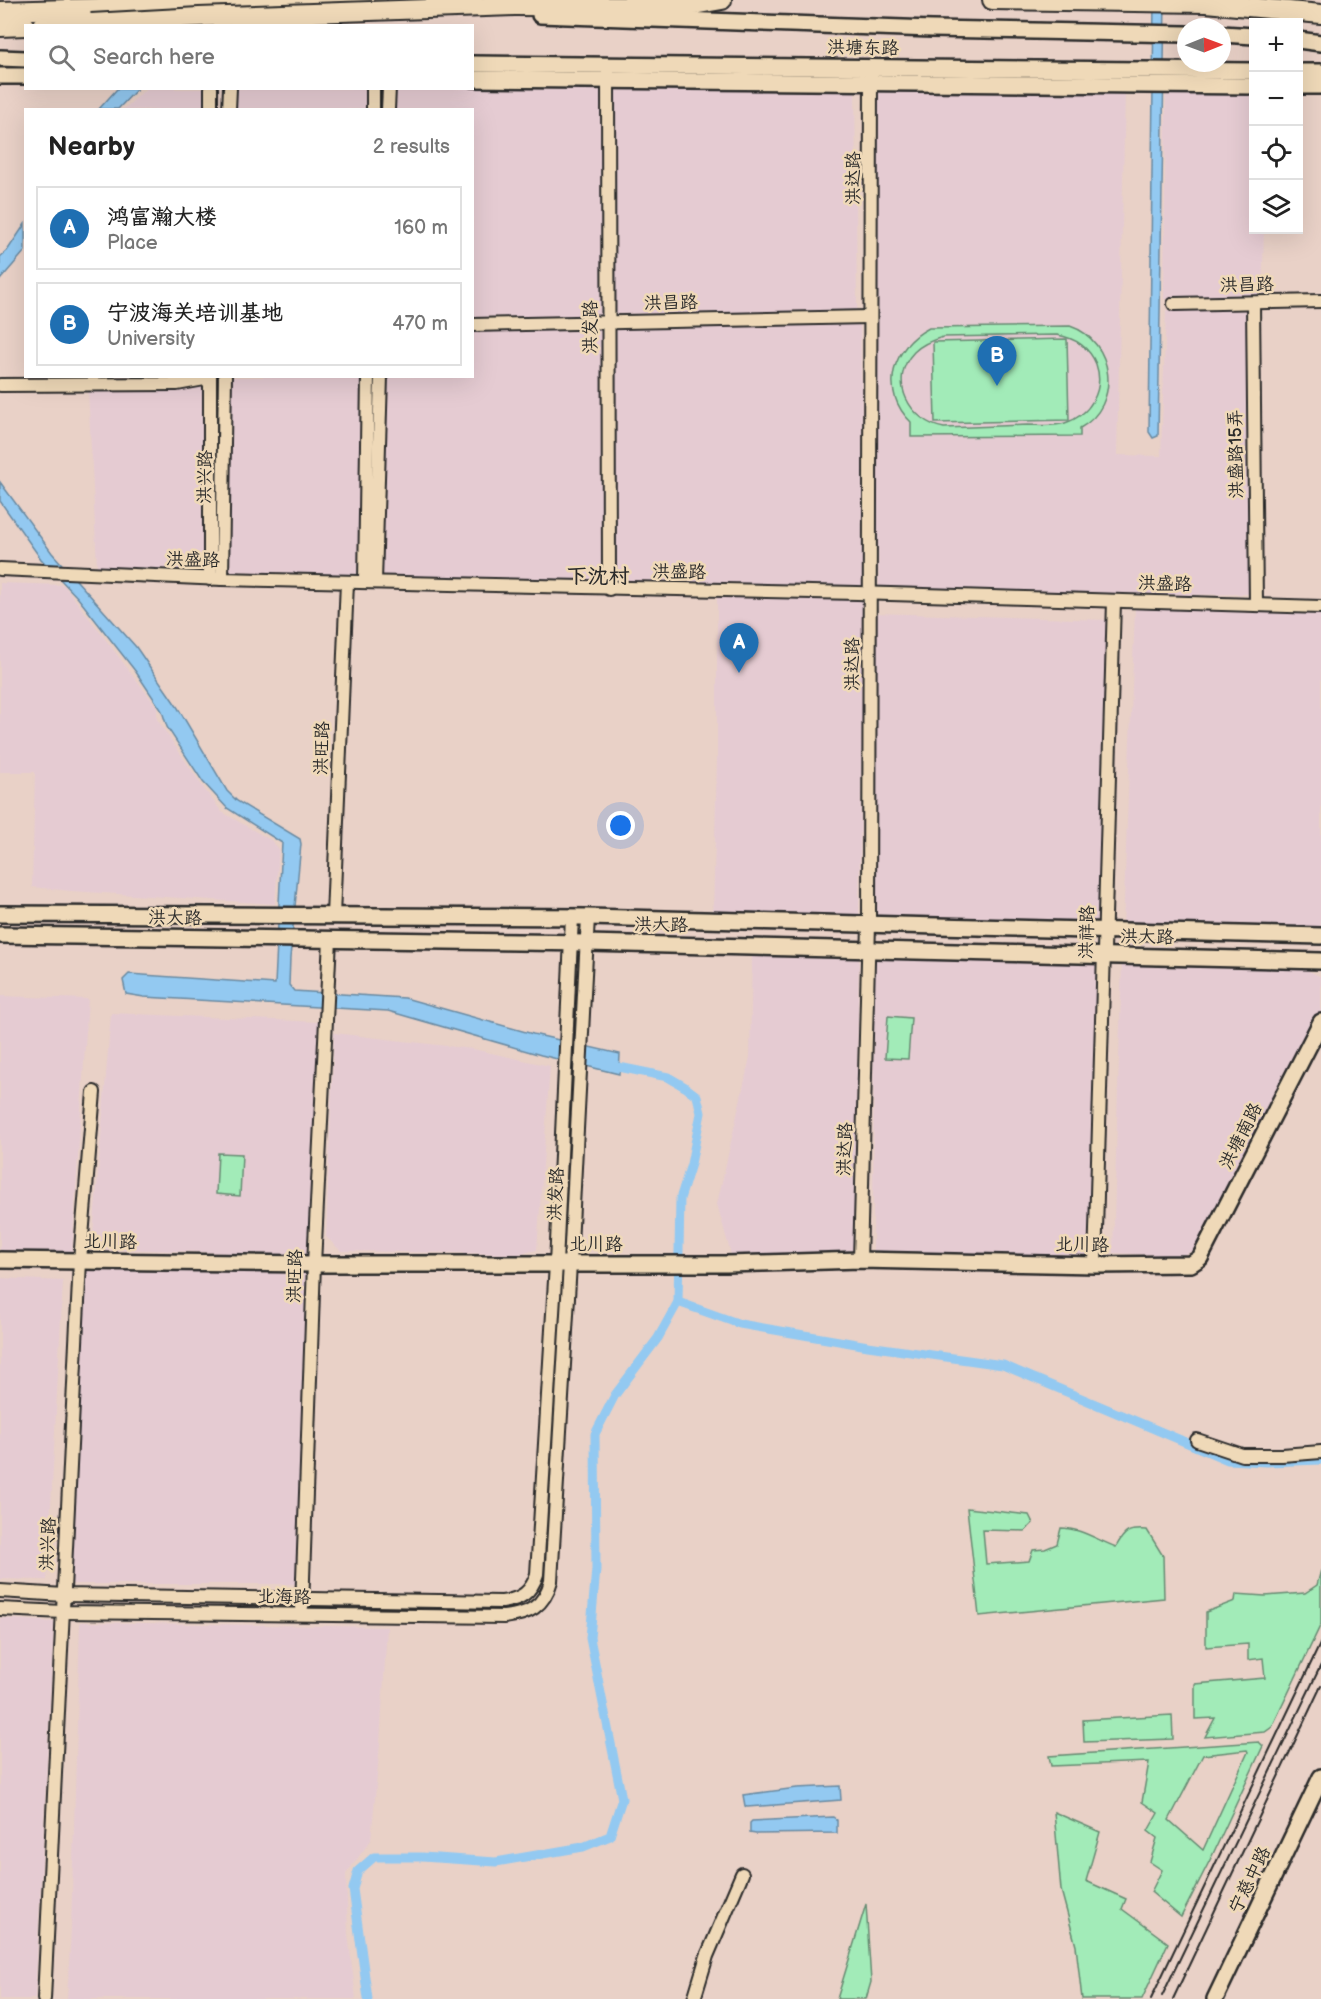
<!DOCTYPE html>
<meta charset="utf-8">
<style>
:root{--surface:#fff;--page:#f2f2f2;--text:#222;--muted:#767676;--line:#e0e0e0;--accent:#1f6fb2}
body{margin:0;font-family:"Balsamiq Sans","LXGW WenKai TC",sans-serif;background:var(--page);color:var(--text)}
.controls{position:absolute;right:18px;top:18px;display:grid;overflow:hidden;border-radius:0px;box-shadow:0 6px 24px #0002}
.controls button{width:54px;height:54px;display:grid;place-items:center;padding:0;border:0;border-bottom:2px solid var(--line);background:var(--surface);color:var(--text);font:30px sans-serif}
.compass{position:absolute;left:1177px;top:18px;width:54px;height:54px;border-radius:50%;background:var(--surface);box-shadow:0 6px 24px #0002;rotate:89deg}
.you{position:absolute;left:621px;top:826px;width:21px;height:21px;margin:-15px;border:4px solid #fff;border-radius:50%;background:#1a73e8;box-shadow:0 0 0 9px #1a73e833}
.badge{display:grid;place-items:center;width:39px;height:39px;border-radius:50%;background:var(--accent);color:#fff;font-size:20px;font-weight:700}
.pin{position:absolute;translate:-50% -50px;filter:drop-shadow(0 2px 3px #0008)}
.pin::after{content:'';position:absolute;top:32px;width:21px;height:18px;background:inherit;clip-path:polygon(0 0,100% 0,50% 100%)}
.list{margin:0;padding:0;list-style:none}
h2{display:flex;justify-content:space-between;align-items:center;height:78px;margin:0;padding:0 24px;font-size:26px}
h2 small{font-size:20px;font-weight:400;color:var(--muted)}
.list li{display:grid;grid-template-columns:39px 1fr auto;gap:18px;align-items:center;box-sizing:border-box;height:84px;margin:0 12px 12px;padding:0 12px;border:2px solid var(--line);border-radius:0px}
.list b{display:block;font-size:22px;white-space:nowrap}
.list p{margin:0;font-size:20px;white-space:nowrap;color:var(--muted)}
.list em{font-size:20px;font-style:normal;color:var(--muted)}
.icon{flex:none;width:33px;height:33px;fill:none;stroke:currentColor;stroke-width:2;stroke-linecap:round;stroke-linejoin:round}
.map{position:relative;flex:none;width:1321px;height:1999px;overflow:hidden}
.search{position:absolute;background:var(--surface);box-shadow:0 6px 24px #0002;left:24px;top:24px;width:450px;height:66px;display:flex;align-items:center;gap:15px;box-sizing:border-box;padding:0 21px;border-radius:0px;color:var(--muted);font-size:22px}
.panel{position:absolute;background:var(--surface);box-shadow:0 6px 24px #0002;left:24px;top:108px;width:450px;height:270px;border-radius:0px}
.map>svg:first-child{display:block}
</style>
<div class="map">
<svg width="1321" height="1999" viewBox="0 0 1321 1999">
<rect width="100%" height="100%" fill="#e9d1c7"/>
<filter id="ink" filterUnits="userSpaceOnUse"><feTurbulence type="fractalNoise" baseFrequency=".0167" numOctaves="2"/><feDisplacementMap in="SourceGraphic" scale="12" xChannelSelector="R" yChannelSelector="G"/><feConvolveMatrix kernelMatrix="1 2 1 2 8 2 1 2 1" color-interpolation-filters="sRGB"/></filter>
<g filter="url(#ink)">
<!-- built -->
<g fill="#e5cbd2">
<polygon points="473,81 603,84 604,315 473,317 472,110 390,110 390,89 472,88"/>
<polygon points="615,84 855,85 857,311 612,314"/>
<polygon points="1253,88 1254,230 1264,230 1262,299 1164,299 1166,89"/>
<polygon points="146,89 208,89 208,109 123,110"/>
<polygon points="232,89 371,89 370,109 231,110"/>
<polygon points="874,89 1125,91 1117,455 1161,456 1166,310 1248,308 1251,458 1249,594 1114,596 879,590 873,315"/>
<polygon points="860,321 865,589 614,582 613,325"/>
<polygon points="605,325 605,581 377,576 384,377 472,376 473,329"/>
<polygon points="228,377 366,377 363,575 225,571"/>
<polygon points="207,386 206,574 97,566 88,389"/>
<polygon points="0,583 64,585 157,707 157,719 205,790 222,812 272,841 279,849 275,904 71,891 32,887 35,772 0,772"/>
<polygon points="717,596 864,599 859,917 713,914 717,759"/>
<polygon points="1135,608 1321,614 1321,932 1123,928"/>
<polygon points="874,613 1108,620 1100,928 874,922"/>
<polygon points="752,952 859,954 854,1255 732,1258 717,1204 750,1057"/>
<polygon points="874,955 1099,962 1092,1260 873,1256"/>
<polygon points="1122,960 1299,966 1321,977 1321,1011 1276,1093 1195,1250 1180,1256 1113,1253"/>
<polygon points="0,996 88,999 72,1252 0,1252"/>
<polygon points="111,1013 320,1022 307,1256 92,1248"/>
<polygon points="334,1033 473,1049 550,1066 537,1250 518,1254 341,1251 326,1237"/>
<polygon points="84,1268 308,1268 298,1584 70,1584"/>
<polygon points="0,1278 63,1281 47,1580 0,1579"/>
<polygon points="0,1618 54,1622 35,1999 0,1999"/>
<polygon points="80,1622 387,1627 380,1744 371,1840 346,1874 348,1934 356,1999 67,1999 71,1929"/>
</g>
<!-- green -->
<g fill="#a2ebb8" stroke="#668b72" stroke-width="1.5" fill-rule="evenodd">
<path d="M1070 326C1115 341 1122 405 1080 428V436L911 437V422C879 391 892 347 929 328ZM1057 335C1075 338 1089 347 1096 364 1105 390 1090 415 1065 423 1054 427 1039 425 1028 425 1000 426 972 427 944 428 910 422 887 380 914 352 922 344 932 340 943 337Z"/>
<polygon points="1067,339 1069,420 935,423 933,342"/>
<polygon points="888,1016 911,1018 908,1059 885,1058"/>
<polygon points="218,1153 242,1154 240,1196 216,1194"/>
<path d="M967 1508 1029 1515 1033 1523 1025 1531 983 1530 986 1564 1029 1561 1033 1550 1045 1549 1057 1544 1061 1528C1080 1528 1097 1540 1116 1547 1125 1530 1129 1529 1147 1530L1163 1556 1164 1598 979 1616Z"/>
<polygon points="1321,1570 1321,1624 1272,1727 1265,1732 1205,1737 1215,1718 1195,1719 1195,1684 1265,1678 1263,1658 1248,1660 1248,1644 1206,1647 1206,1612 1235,1601 1236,1594 1265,1596 1305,1593 1317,1585"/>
<polygon points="1172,1715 1173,1739 1084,1742 1083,1720"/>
<path d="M1259 1742 1263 1746 1212 1856 1181 1917 1151 1892 1162 1870 1150 1862 1157 1838 1148 1831 1158 1813 1142 1802 1149 1762 1051 1766 1049 1756ZM1247 1750 1248 1752 1203 1850 1169 1820 1203 1755Z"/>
<polygon points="1054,1812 1100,1832 1086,1881 1126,1899 1122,1909 1168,1943 1142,1999 1082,1999 1076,1946 1061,1890"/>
<polygon points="866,1904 871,1982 866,1999 837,1999"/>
</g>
<!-- water -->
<g fill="#93c9f1" stroke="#698aa2" stroke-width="1.5">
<polygon points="1154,0 1165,0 1158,436 1153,438 1149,432"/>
<polygon points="117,89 137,89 118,109 99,109"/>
<polygon points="25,224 25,251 0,280 0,257 7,251"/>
<polygon points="0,482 52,553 136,647 178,708 227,791 237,801 300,839 301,844 290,958 289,985 294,991 405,998 533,1034 620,1054 619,1074 541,1055 388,1011 144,997 126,994 123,980 129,974 275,984 282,843 227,808 203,782 167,727 162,711 136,672 78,598 41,559 0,501"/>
<polygon points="840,1786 841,1800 747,1807 745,1806 743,1795 797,1788"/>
<polygon points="833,1817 837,1820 837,1833 756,1834 750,1833 750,1823 752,1821"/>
</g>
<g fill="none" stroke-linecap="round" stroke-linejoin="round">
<!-- canal -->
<g stroke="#93c9f1" stroke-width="9">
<polyline points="678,1302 740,1324 868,1346 1003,1365 1228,1460 1267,1462 1321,1460"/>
<polyline points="368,1999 353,1889 358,1871 374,1857 422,1857 496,1862 583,1847 610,1836 622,1799 590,1638 596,1569 595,1434 615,1395 658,1338 678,1302 680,1199 691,1164 701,1113 697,1096 685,1087 668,1077 609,1065"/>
</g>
<defs>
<g id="minor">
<polyline points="608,72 609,589"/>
<polyline points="211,110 211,88"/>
<polyline points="229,110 230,88"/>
<polyline points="373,110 373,88"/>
<polyline points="388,110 389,88"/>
<polyline points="1253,303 1256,605"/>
<polyline points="1174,304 1321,301"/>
<polyline points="472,325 870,317"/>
<polyline points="0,385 177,384 210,378"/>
<polyline points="0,569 222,579 857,593 1321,607"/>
<polyline points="210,579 210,376"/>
<polyline points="222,579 225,376"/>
<polyline points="365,582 368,376"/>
<polyline points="375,582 381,376"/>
<polyline points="333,916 347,582"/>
<polyline points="860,1260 869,924 871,73"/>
<polyline points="1095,1265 1114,601"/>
<polyline points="1197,1440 1242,1455 1282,1455 1321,1452"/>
<path d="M0 1591 64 1595 502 1602C521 1599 531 1593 537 1574L556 1264 572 917"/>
<polyline points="302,1607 314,1264 330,939"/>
<path d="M0 1609 63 1612 504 1617C529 1614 544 1607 551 1581L570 1264 588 917"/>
<polyline points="44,1999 80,1261 94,1092"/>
<polyline points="694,1999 707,1956 742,1874"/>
</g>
<g id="major">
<polyline points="540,15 932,29 1186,34"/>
<polyline points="1222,34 1254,36"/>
<polyline points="1298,40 1321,43"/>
<polyline points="0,58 26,59"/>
<polyline points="472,64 1254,71"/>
<polyline points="1298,72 1321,72"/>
<polyline points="0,76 26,76"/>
<polyline points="472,79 1254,86"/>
<polyline points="1298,86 1321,86"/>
<polyline points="0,914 588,917 1321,936"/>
<polyline points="0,935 587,943 1321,961"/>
<polyline points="0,1260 314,1264 727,1264 860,1260 1095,1265 1191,1264 1200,1258 1203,1252 1321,1022"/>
<polyline points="1215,1999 1321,1777"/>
</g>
<g id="highway">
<polyline points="992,0 1206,3 1321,14"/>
<polyline points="514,6 682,7 722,0"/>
<polyline points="0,11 377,0"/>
<polyline points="42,26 91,23"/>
<polyline points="0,27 26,26"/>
</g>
</defs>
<!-- minor casing -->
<use href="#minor" stroke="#2b2b2b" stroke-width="16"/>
<!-- major casing -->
<use href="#major" stroke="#2b2b2b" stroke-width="20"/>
<!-- highway casing -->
<use href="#highway" stroke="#2b2b2b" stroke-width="22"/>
<!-- minor -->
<use href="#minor" stroke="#efd9b8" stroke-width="12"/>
<!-- major -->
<use href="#major" stroke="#efd9b8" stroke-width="15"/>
<!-- highway -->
<use href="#highway" stroke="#efd9b8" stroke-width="18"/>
<!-- rail -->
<g stroke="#2b2b2b" stroke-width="2">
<polyline points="1162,1996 1321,1665"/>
<polyline points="1151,1999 1321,1642"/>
<polyline points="1173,1999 1321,1686"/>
</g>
<defs>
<polyline id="highway-bridge" points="91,23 199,17 514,6"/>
</defs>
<!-- highway-bridge casing -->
<use href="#highway-bridge" stroke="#2b2b2b" stroke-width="22" stroke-linecap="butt"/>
<!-- highway-bridge -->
<use href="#highway-bridge" stroke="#efd9b8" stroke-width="18"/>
</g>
</g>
<g text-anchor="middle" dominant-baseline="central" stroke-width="5" stroke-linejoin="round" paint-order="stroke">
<!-- street labels -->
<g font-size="18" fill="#2b2b2b" stroke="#efd9b8">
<text transform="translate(863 48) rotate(1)">洪塘东路</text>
<text transform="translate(853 178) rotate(-90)">洪达路</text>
<text transform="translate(1247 285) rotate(-1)">洪昌路</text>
<text transform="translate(671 303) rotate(-1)">洪昌路</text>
<text transform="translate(590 327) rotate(-90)">洪发路</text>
<text transform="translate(1236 454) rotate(-91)">洪盛路15弄</text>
<text transform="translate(205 477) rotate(-89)">洪兴路</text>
<text transform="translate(193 560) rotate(2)">洪盛路</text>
<text transform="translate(679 572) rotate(1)">洪盛路</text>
<text transform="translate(1165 584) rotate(2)">洪盛路</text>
<text transform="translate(852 664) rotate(-90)">洪达路</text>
<text transform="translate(322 748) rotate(-88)">洪旺路</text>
<text transform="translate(175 918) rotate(1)">洪大路</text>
<text transform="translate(661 925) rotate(1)">洪大路</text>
<text transform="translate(1087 932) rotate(-88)">洪祥路</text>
<text transform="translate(1147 937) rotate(1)">洪大路</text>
<text transform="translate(1241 1136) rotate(-63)">洪塘南路</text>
<text transform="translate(845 1149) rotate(-88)">洪达路</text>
<text transform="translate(556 1194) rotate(-87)">洪发路</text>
<text transform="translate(110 1242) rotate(1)">北川路</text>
<text x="596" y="1244">北川路</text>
<text transform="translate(1082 1245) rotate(1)">北川路</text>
<text transform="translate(295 1276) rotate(-88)">洪旺路</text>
<text transform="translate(48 1544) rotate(-87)">洪兴路</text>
<text transform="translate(284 1597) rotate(1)">北海路</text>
<text transform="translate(1250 1880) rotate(-64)">宁慈中路</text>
</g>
<!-- quarter labels -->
<g font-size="21" font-weight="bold" fill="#2b2b2b" stroke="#efd9b8">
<text x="598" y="576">下沈村</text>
</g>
</g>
</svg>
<div class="controls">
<button>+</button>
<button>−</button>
<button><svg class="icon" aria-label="locate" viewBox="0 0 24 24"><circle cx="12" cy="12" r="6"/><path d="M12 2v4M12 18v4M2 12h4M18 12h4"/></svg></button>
<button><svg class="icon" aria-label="layers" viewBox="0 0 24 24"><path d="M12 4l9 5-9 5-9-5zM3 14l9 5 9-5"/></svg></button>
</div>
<svg class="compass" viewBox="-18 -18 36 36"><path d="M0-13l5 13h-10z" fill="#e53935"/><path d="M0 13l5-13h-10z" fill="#767676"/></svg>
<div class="you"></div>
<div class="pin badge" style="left:739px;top:673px">A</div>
<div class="pin badge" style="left:997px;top:386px">B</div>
<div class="search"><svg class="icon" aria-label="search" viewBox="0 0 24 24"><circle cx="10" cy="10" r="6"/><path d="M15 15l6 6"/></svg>Search here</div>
<section class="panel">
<h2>Nearby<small>2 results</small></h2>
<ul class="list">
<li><span class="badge">A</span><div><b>鸿富瀚大楼</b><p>Place</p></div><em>160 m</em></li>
<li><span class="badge">B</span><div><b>宁波海关培训基地</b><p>University</p></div><em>470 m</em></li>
</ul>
</section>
</div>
